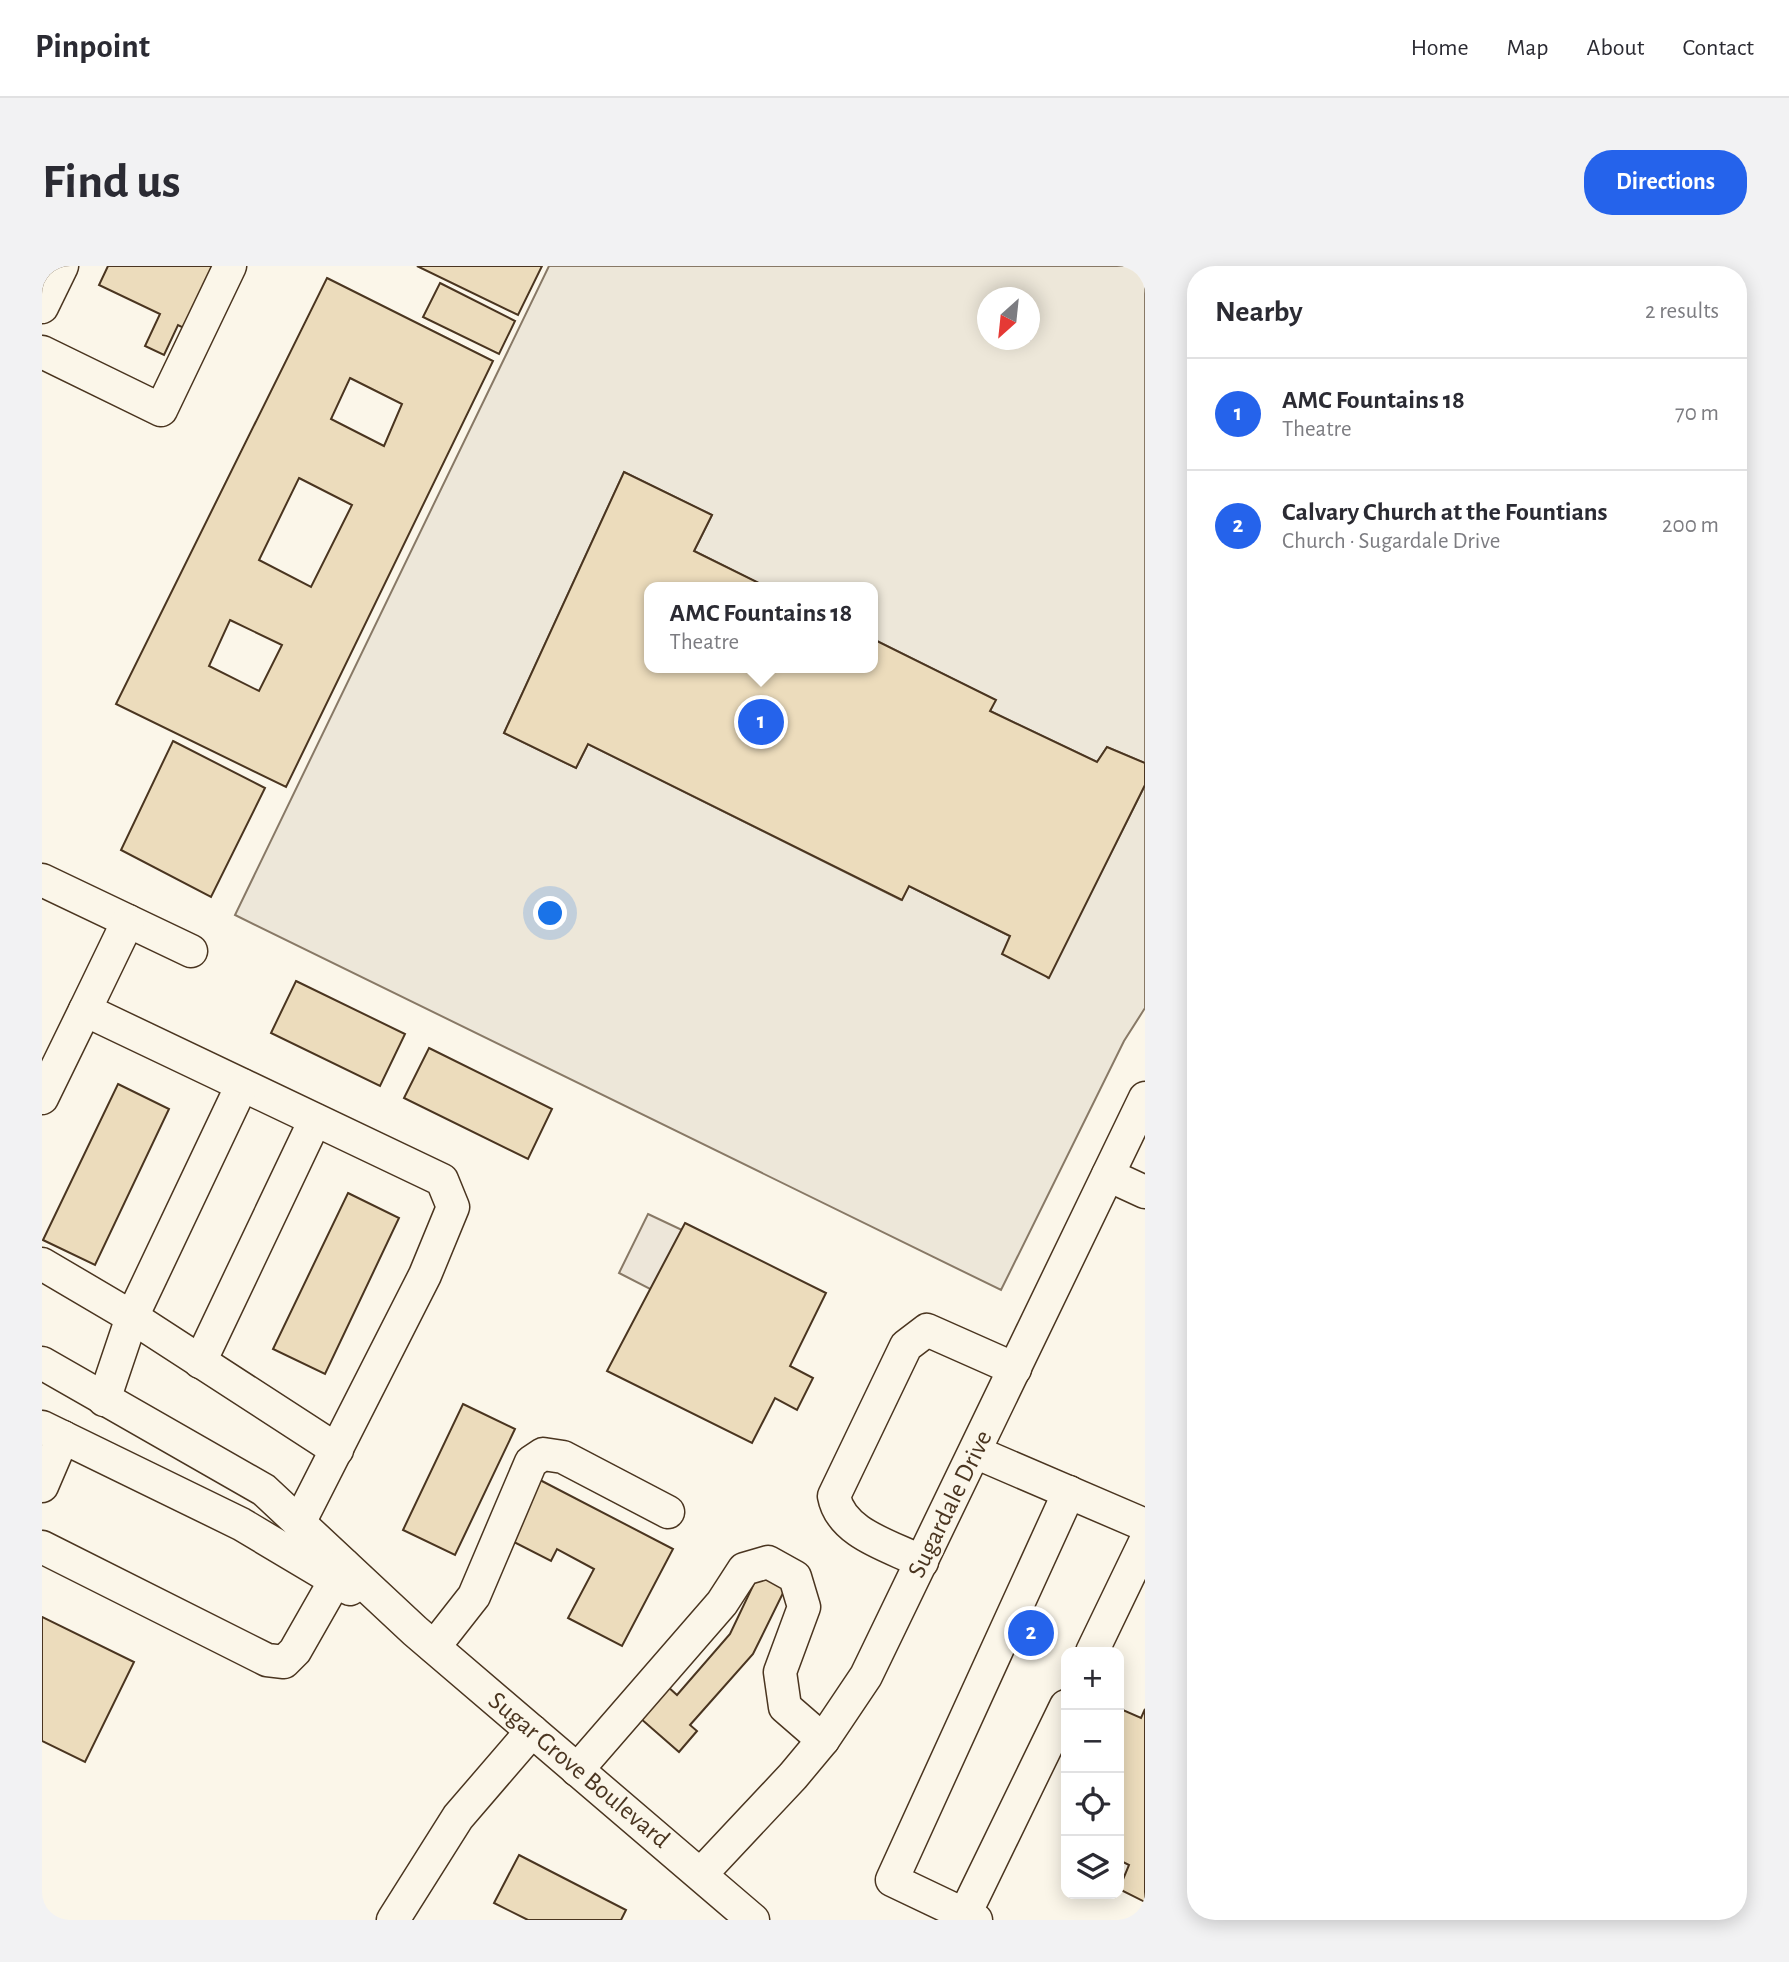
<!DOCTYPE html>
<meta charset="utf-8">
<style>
:root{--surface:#fff;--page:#f2f2f3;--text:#2b2b33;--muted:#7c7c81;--line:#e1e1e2;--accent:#2563eb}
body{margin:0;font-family:"Alegreya Sans",sans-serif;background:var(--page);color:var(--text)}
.controls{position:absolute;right:21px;bottom:21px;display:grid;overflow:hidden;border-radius:14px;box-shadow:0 4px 18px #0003}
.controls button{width:63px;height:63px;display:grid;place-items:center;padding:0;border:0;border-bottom:2px solid var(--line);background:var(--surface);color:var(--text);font:35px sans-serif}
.compass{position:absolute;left:935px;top:21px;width:63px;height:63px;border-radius:50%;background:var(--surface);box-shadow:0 4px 18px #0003;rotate:207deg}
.you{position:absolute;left:509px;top:648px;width:24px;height:24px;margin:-18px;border:5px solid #fff;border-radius:50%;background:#1a73e8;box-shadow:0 0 0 10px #1a73e833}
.badge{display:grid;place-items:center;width:46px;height:46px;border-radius:50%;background:var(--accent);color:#fff;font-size:23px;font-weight:700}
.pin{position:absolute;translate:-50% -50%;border:4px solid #fff;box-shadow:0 2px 7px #0006}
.popup{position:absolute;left:602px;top:316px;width:234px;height:91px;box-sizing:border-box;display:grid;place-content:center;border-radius:14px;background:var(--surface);filter:drop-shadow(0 2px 5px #0005);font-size:23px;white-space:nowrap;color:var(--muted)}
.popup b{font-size:26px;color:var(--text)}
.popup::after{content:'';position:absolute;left:50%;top:100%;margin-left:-14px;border:14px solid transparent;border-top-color:var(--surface)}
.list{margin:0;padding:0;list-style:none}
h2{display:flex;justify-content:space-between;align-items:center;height:91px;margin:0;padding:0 28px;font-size:30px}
h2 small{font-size:23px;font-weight:400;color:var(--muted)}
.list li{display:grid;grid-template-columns:46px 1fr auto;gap:21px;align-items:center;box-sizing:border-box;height:112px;padding:0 28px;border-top:2px solid var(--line)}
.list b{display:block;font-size:26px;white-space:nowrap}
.list p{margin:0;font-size:23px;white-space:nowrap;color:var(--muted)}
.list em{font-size:23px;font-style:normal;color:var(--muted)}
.icon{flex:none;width:38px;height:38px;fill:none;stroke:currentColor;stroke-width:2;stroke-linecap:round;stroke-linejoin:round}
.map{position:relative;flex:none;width:1103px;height:1654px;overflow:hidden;border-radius:28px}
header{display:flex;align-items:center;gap:42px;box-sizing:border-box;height:98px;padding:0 35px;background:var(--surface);border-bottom:2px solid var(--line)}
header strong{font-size:33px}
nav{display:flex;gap:38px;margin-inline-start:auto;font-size:24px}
.intro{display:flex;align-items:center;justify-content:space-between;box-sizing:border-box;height:168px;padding:0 42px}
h1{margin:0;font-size:49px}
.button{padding:18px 32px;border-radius:28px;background:var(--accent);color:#fff;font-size:24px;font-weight:700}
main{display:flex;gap:42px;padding:0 42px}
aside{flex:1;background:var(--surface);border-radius:28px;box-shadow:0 4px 18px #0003}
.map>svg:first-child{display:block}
</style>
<header>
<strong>Pinpoint</strong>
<nav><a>Home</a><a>Map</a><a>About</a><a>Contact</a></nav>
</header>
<div class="intro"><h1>Find us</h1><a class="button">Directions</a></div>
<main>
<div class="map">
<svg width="1103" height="1654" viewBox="0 0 1103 1654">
<rect width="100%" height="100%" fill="#fbf6e9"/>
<!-- green -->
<polygon fill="#ede6d9" stroke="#887966" stroke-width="2" points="606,948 640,964 610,1024 577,1007"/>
<!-- parking -->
<path fill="#ede7d9" stroke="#887966" stroke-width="2" fill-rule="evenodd" d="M507 0H1103V497L1065 481 1055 496 948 445 953 434 831 373V321H725L652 285 670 249 582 206 462 467 534 502 546 478 859 634 867 620 968 670 1006 712 1103 519V742L1082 775 959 1024 193 649ZM946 32H988V74H946Z"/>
<!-- building -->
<g fill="#ecdcbc" stroke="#4a3520" stroke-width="2" fill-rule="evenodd">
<polygon points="66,0 179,0 148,65 136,59 122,89 103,80 118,48 57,19"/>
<polygon points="375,0 500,0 476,49"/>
<path d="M285 12 451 95 244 521 74 438ZM308 112 360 138 342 180 289 153ZM257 212 310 239 269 321 217 294ZM188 354 240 379 217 425 167 400Z"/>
<polygon points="398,17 473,55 457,88 381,51"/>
<polygon points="582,206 670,249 652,285 725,321 607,321 607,402 831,402 831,373 954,434 948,445 1055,496 1065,481 1103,497 1103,519 1007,712 960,688 968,670 867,620 860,634 546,478 534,502 462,467"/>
<polygon points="131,475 223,522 169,631 79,584"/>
<polygon points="254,715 363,768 338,820 229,767"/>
<polygon points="387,782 510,843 486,893 362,832"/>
<polygon points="76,818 127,843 53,999 1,974"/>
<polygon points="306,927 357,952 283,1108 231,1083"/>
<polygon points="643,957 784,1027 748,1100 771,1112 755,1144 733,1132 710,1177 565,1105"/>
<polygon points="421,1138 473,1163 413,1289 361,1264"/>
<polygon points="498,1214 631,1283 580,1380 526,1352 552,1303 515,1283 509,1295 468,1274"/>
<polygon points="717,1307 744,1321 711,1388 648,1459 655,1465 637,1486 598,1452 625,1420 635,1429 688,1368"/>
<polygon points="0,1351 92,1396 43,1496 0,1475"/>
<polygon points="1103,1443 1103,1636 1077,1623 1087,1599 1077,1594 1077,1452 1081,1444 1099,1452"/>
<polygon points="477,1589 584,1644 579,1654 486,1654 452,1637"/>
</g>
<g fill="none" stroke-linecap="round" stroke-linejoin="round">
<defs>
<g id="minor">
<polyline points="0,41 20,0"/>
<polyline points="0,86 119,144 188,0"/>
<polyline points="0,614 149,685"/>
<polyline points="86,655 43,744 400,914 411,941 383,1009 257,1257"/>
<polyline points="0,832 43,744"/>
<polyline points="1066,909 1103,926"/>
<polyline points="0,998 90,1051 295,1184"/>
<polyline points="158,1096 273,854"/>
<polyline points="0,1097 222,1224 373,1365 711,1654"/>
<polyline points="62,1134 90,1051 200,819"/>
<polyline points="0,1161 199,1258 308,1323"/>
<polyline points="933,1186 1103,1259"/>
<polyline points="0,1220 21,1171"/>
<polyline points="0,1281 225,1394 242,1396 253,1385 302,1299"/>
<path d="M880 1296C849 1280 799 1268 792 1230L864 1080 885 1064 973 1103"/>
<polyline points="392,1381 432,1330 489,1196 501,1188 521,1191 626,1246"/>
<polyline points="1050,1386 1103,1276"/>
<polyline points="535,1504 680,1337 702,1303 726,1296 753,1311 762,1341 738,1406 743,1441 781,1474"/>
<polyline points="659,1608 751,1510 781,1474 824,1410 1103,832"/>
<polyline points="351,1654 416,1551 490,1465"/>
<polyline points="920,1654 1024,1440"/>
<polyline points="934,1654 850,1614 1027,1226"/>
</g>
</defs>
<!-- minor casing -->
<use href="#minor" stroke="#4a3520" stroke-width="35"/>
<!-- minor -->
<use href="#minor" stroke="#fbf6e9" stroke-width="32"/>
</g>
<g text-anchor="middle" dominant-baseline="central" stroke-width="5" stroke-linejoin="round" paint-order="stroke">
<!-- street labels -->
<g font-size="26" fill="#4a3520" stroke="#fbf6e9">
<text transform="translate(908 1238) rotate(-64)">Sugardale Drive</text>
<text transform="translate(537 1504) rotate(40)">Sugar Grove Boulevard</text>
</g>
</g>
</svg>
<div class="controls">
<button>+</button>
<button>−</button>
<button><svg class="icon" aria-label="locate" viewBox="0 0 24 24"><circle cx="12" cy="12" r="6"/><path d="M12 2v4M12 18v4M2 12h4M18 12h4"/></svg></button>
<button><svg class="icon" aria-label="layers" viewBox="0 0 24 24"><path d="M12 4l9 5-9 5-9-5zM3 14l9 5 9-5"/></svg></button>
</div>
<svg class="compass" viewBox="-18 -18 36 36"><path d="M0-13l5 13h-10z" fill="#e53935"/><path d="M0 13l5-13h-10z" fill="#7c7c81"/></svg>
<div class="you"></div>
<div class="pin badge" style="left:719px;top:456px">1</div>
<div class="popup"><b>AMC Fountains 18</b>Theatre</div>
<div class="pin badge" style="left:989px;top:1367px">2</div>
</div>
<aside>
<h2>Nearby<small>2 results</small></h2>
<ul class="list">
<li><span class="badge">1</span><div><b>AMC Fountains 18</b><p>Theatre</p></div><em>70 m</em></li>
<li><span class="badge">2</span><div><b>Calvary Church at the Fountians</b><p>Church · Sugardale Drive</p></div><em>200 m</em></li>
</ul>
</aside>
</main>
